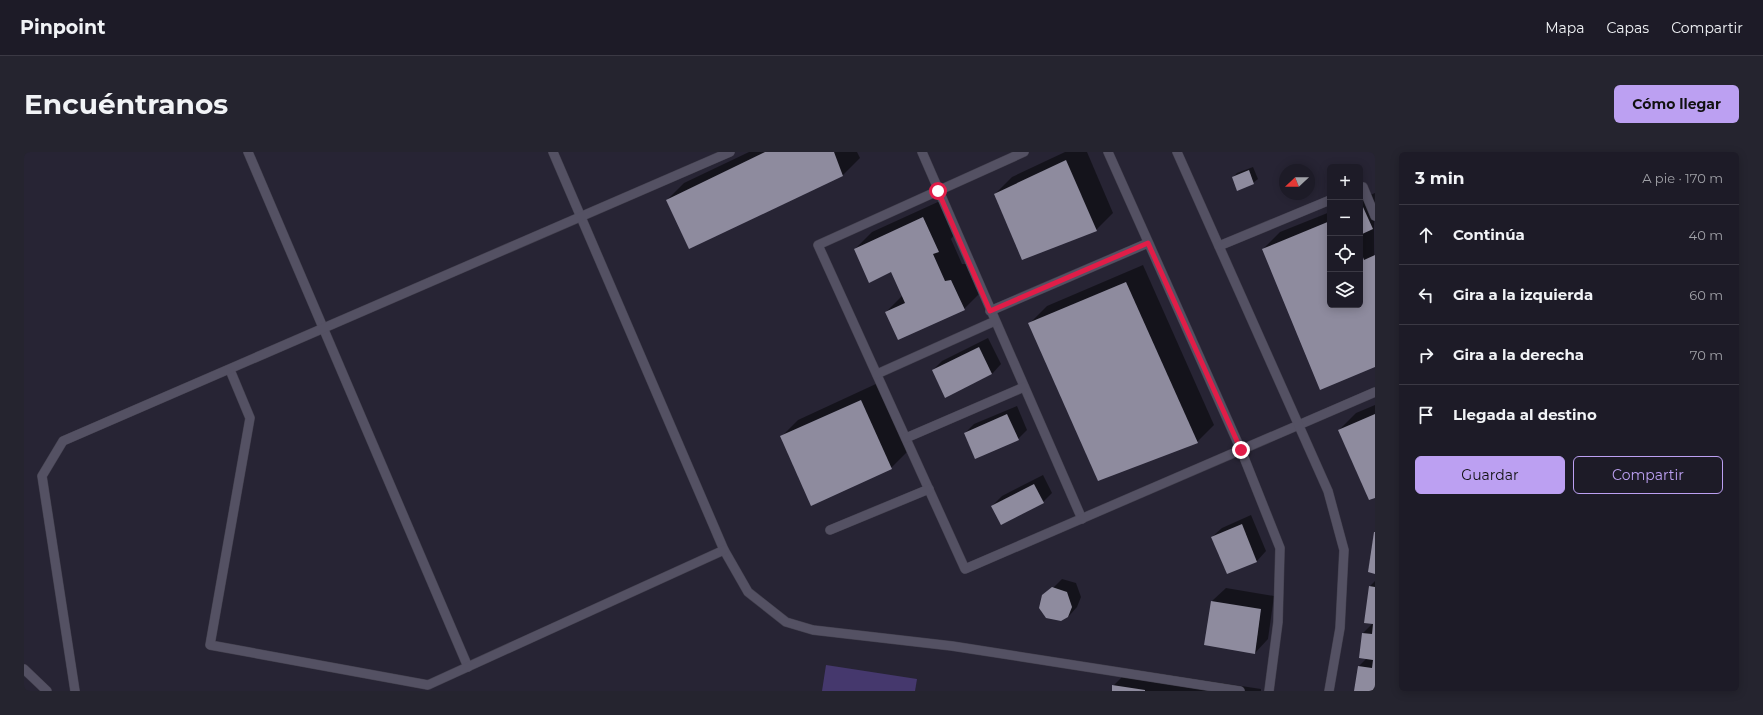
<!DOCTYPE html>
<html lang="es">
<meta charset="utf-8">
<style>
:root{--surface:#1d1b27;--page:#25242f;--text:#f1f3f6;--muted:#a0a1a7;--line:#3b3944;--accent:#bca0f2}
body{margin:0;font-family:Montserrat,sans-serif;background:var(--page);color:var(--text)}
.controls{position:absolute;right:12px;top:12px;display:grid;overflow:hidden;border-radius:6px;box-shadow:0 2px 10px #0003}
.controls button{width:36px;height:36px;display:grid;place-items:center;padding:0;border:0;border-bottom:1px solid var(--line);background:var(--surface);color:var(--text);font:20px sans-serif}
.compass{position:absolute;left:1255px;top:12px;width:36px;height:36px;border-radius:50%;background:var(--surface);box-shadow:0 2px 10px #0003;rotate:248deg}
.stop{position:absolute;width:12px;height:12px;margin:-9px;border:3px solid #e11d48;border-radius:50%;background:#fff}
.stop.end{background:#e11d48;border-color:#fff;box-shadow:0 1px 4px #0008}
.list{margin:0;padding:0;list-style:none}
h2{display:flex;justify-content:space-between;align-items:center;height:52px;margin:0;padding:0 16px;font-size:17px}
h2 small{font-size:13px;font-weight:400;color:var(--muted)}
.list li{display:grid;grid-template-columns:26px 1fr auto;gap:12px;align-items:center;box-sizing:border-box;height:60px;padding:0 16px;border-top:1px solid var(--line)}
.list b{display:block;font-size:15px;white-space:nowrap}
.list em{font-size:13px;font-style:normal;color:var(--muted)}
.actions{display:flex;gap:8px;padding:12px 16px}
.actions a{flex:1;padding:9px 0;border:1px solid var(--accent);border-radius:6px;text-align:center;font-size:14px;color:var(--accent)}
.actions .main{background:var(--accent);color:#111}
.icon{flex:none;width:22px;height:22px;fill:none;stroke:currentColor;stroke-width:2;stroke-linecap:round;stroke-linejoin:round}
.map{position:relative;flex:none;width:1351px;height:539px;overflow:hidden;border-radius:6px}
header{display:flex;align-items:center;gap:24px;box-sizing:border-box;height:56px;padding:0 20px;background:var(--surface);border-bottom:1px solid var(--line)}
header strong{font-size:19px}
nav{display:flex;gap:22px;margin-inline-start:auto;font-size:14px}
.intro{display:flex;align-items:center;justify-content:space-between;box-sizing:border-box;height:96px;padding:0 24px}
h1{margin:0;font-size:28px}
.button{padding:10px 18px;border-radius:6px;background:var(--accent);color:#111;font-size:14px;font-weight:700}
main{display:flex;gap:24px;padding:0 24px}
aside{flex:1;background:var(--surface);border-radius:6px;box-shadow:0 2px 10px #0003}
.map>svg:first-child{display:block}
</style>
<header>
<strong>Pinpoint</strong>
<nav><a>Mapa</a><a>Capas</a><a>Compartir</a></nav>
</header>
<div class="intro"><h1>Encuéntranos</h1><a class="button">Cómo llegar</a></div>
<main>
<div class="map">
<svg width="1351" height="539" viewBox="0 0 1351 539">
<rect width="100%" height="100%" fill="#272434"/>
<!-- green -->
<polygon fill="#45386d" points="802,513 893,527 891,539 798,539"/>
<!-- shadow -->
<g fill="#0007">
<polygon points="725,0 833,0 836,6 819,23 665,96 643,48 660,31"/>
<polygon points="1041,0 1063,0 1089,61 1072,78 971,42 988,25"/>
<polygon points="1229,15 1234,27 1229,31 1209,25 1213,21"/>
<polygon points="1351,41 1350,74 1351,214 1239,97 1256,80 1306,60 1306,153 1336,153 1336,47"/>
<polygon points="916,49 931,82 927,87 938,112 944,112 957,140 940,157 862,160 879,143 868,119 831,97 848,80"/>
<polygon points="1119,113 1190,273 1173,290 1006,171 1023,154"/>
<polygon points="964,186 977,212 968,222 921,244 909,218 918,209"/>
<polygon points="854,231 884,299 867,316 757,285 774,268"/>
<polygon points="1351,253 1351,345 1315,278 1332,261"/>
<polygon points="993,254 1003,278 994,287 941,281 950,272"/>
<polygon points="1019,323 1028,341 1019,350 968,354 978,344"/>
<polygon points="1227,363 1242,399 1233,409 1203,421 1188,385 1198,376"/>
<polygon points="1038,427 1052,431 1057,445 1053,455 1044,465 1027,438"/>
<polygon points="1351,429 1351,539 1331,539 1335,514 1343,506 1339,481 1349,471 1346,434"/>
<polygon points="1202,436 1250,444 1244,487 1231,501 1188,449"/>
<polygon points="1106,517 1237,537 1237,539 1089,539 1089,534"/>
</g>
<!-- building -->
<g fill="#8e8b9e">
<polygon points="741,0 810,0 819,24 665,97 642,48"/>
<polygon points="1042,8 1073,79 998,108 970,42"/>
<polygon points="1225,18 1230,32 1213,39 1208,25"/>
<polygon points="1339,55 1349,77 1336,83 1336,57"/>
<polygon points="899,65 915,100 909,102 921,129 927,128 941,158 874,188 861,160 881,151 867,120 845,131 830,97"/>
<polygon points="1306,69 1306,153 1336,153 1336,97 1340,108 1351,103 1351,215 1296,238 1238,97"/>
<polygon points="1102,130 1174,291 1074,329 1004,171"/>
<polygon points="955,195 968,222 921,246 908,218"/>
<polygon points="837,248 868,317 787,354 756,284"/>
<polygon points="983,262 995,288 951,307 940,281"/>
<polygon points="1351,262 1351,346 1345,348 1314,278"/>
<polygon points="1010,332 1020,351 977,373 967,354"/>
<polygon points="1218,372 1233,410 1203,422 1187,385"/>
<polygon points="1350,380 1351,380 1351,422 1344,420"/>
<polygon points="1345,434 1351,435 1351,539 1330,539 1334,514 1348,516 1349,508 1335,506 1338,481 1348,482 1349,472 1340,471"/>
<polygon points="1028,435 1043,440 1048,455 1044,465 1037,469 1022,466 1015,456 1018,443"/>
<polygon points="1187,449 1237,457 1231,502 1180,493"/>
<polygon points="1088,533 1121,538 1121,539 1088,539"/>
</g>
<g fill="none" stroke-linecap="round" stroke-linejoin="round">
<defs>
<g id="lane">
<polyline points="224,0 444,515"/>
<polyline points="529,0 700,398 724,440 762,470 789,478 928,494 1216,539"/>
<polyline points="898,0 1058,367"/>
<polyline points="1000,0 794,93 941,417 1351,240"/>
<polyline points="1084,0 1217,298 1256,396 1254,470 1245,539"/>
<polyline points="1153,0 1304,339 1320,398 1316,476 1305,539"/>
<polyline points="1336,36 1339,35 1351,64"/>
<polyline points="1195,94 1306,48"/>
<polyline points="966,159 1124,91"/>
<polyline points="206,218 226,266 186,493 404,533 700,398"/>
<polyline points="853,222 971,169"/>
<polyline points="882,286 1000,235"/>
<polyline points="806,378 905,337"/>
<polyline points="0,517 23,539"/>
<polyline points="51,539 18,324 39,289 706,0"/>
</g>
</defs>
<!-- lane casing -->
<use href="#lane" stroke="#43404e" stroke-width="10"/>
<!-- lane -->
<use href="#lane" stroke="#545163" stroke-width="9"/>
</g>
<g fill="none" stroke-linecap="round" stroke-linejoin="round">
<!-- route -->
<polyline stroke="#e11d48" stroke-width="5" points="914,39 966,159 1124,91 1217,298"/>
</g>
</svg>
<div class="controls">
<button>+</button>
<button>−</button>
<button><svg class="icon" aria-label="locate" viewBox="0 0 24 24"><circle cx="12" cy="12" r="6"/><path d="M12 2v4M12 18v4M2 12h4M18 12h4"/></svg></button>
<button><svg class="icon" aria-label="layers" viewBox="0 0 24 24"><path d="M12 4l9 5-9 5-9-5zM3 14l9 5 9-5"/></svg></button>
</div>
<svg class="compass" viewBox="-18 -18 36 36"><path d="M0-13l5 13h-10z" fill="#e53935"/><path d="M0 13l5-13h-10z" fill="#a0a1a7"/></svg>
<div class="stop" style="left:914px;top:39px"></div>
<div class="stop end" style="left:1217px;top:298px"></div>
</div>
<aside>
<h2>3 min<small>A pie · 170 m</small></h2>
<ul class="list">
<li><svg class="icon" aria-label="ahead" viewBox="0 0 24 24"><path d="M12 20V5M6 11l6-6 6 6"/></svg><div><b>Continúa</b></div><em>40 m</em></li>
<li><svg class="icon" aria-label="left" viewBox="0 0 24 24"><path d="M17 20v-9H6M10 6l-5 5 5 5"/></svg><div><b>Gira a la izquierda</b></div><em>60 m</em></li>
<li><svg class="icon" aria-label="right" viewBox="0 0 24 24"><path d="M7 20v-9h11M14 6l5 5-5 5"/></svg><div><b>Gira a la derecha</b></div><em>70 m</em></li>
<li><svg class="icon" aria-label="arrive" viewBox="0 0 24 24"><path d="M6 21V4h12l-3 4 3 4H6"/></svg><div><b>Llegada al destino</b></div></li>
</ul>
<div class="actions"><a class="main">Guardar</a><a>Compartir</a></div>
</aside>
</main>
